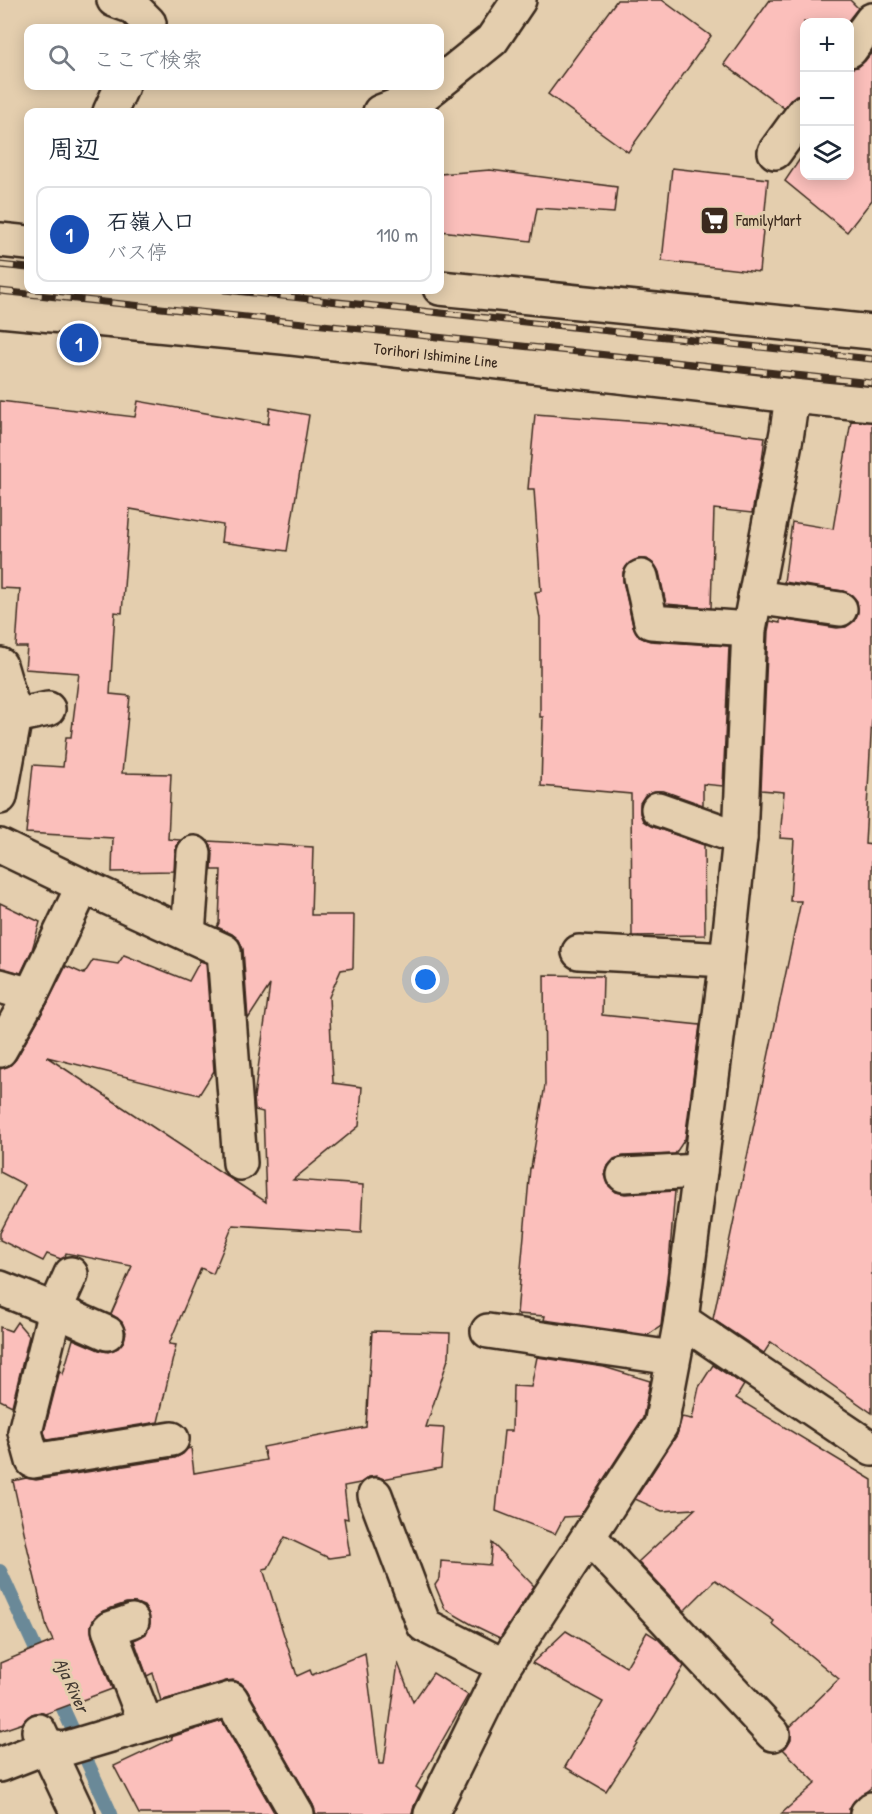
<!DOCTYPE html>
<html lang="ja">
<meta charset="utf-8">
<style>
:root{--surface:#fff;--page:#f6f6f7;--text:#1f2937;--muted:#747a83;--line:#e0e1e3;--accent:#2563eb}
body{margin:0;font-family:"Patrick Hand","Klee One",sans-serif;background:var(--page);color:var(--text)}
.controls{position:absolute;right:18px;top:18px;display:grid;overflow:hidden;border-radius:12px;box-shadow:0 3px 15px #0003}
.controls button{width:54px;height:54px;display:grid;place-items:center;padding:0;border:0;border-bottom:2px solid var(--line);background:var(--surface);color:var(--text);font:30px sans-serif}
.you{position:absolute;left:426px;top:980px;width:21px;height:21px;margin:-15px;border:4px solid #fff;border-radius:50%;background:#1a73e8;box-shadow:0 0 0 9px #1a73e833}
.badge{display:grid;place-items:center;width:39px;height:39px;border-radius:50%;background:var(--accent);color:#fff;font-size:20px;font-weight:700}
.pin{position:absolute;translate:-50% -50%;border:3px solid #fff;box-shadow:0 2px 6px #0006}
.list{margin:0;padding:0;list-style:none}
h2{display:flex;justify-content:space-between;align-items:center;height:78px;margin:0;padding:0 24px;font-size:26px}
h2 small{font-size:20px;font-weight:400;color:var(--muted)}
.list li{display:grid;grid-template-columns:39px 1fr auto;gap:18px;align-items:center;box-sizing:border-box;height:96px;margin:0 12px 12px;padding:0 12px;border:2px solid var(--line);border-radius:12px}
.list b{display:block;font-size:22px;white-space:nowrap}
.list p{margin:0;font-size:20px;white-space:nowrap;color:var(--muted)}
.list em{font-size:20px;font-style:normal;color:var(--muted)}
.icon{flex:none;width:33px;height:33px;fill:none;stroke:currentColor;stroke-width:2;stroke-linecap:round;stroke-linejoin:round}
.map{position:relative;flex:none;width:872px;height:1814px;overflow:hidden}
.search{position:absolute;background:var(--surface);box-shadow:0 3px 15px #0003;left:24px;top:24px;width:420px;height:66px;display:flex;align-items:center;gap:15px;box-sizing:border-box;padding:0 21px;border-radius:12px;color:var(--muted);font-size:22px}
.panel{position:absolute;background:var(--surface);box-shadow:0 3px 15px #0003;left:24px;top:108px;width:420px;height:186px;border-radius:12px}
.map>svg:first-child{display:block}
</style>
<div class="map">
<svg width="872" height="1814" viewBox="0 0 872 1814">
<rect width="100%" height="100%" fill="#e4ceae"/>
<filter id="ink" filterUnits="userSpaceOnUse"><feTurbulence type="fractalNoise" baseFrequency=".0167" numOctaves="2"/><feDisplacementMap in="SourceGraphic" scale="12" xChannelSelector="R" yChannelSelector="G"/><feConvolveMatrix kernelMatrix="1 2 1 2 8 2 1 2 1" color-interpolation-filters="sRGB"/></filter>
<g filter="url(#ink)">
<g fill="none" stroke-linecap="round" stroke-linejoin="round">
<!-- stream -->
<g stroke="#6a8998" stroke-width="14">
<polyline points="0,1571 43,1665"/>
<polyline points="56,1693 111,1814"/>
</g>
</g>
<!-- building -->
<g fill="#fbbfbb" stroke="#3b2a1e" stroke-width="1.5">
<polygon points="617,0 662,0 711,36 628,152 548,94"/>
<polygon points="770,0 850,0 858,8 847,22 804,22 804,94 796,95 784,108 724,64"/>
<polygon points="872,52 872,200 847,232 785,181 804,153 804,176 849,176 849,68 858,67 865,61"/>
<polygon points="672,168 768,179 759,272 662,261"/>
<polygon points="490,170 617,187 614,213 537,208 531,241 440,231 440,174"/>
<polygon points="0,401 135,417 138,401 268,424 270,408 309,415 287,551 221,542 223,525 130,509 122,613 115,612 110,694 130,696 122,773 171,774 168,839 181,840 178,843 175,851 174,871 112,872 113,838 26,833 33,765 63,767 66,737 71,737 79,673 25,669 27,647 16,647 20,589 0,588"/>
<polygon points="535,414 668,424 668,425 765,437 762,461 752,513 714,509 711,608 666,604 659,572 655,565 647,559 638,559 629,563 623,572 623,581 633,626 639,637 650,641 729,646 723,786 703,784 703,805 664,791 655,791 645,795 640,803 640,813 643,821 651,826 704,845 705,935 632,936 631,794 541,786 543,717 540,717 540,618 535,592 541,591 534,489 528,489"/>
<polygon points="851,421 872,422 872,717 865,844 872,845 872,1413 771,1342 764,1353 713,1319 801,901 790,901 794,839 780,838 784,792 761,790 768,631 770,621 780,623 780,619 837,628 846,627 854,621 858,612 857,601 852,595 843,591 784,582 792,522 833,529"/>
<polygon points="208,841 313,847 311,915 354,915 353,968 341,970 329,997 333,1083 362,1087 359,1126 293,1180 363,1185 361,1233 233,1225 213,1274 201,1268 169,1344 176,1345 158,1422 47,1440 44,1432 60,1370 63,1374 73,1339 99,1350 108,1352 118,1348 124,1341 126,1332 122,1322 111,1314 132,1266 66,1253 65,1257 61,1259 47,1254 43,1261 0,1240 0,1233 25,1185 0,1172 0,1069 9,1066 16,1059 47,1004 66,966 84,974 93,960 118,964 124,955 189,981 200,961 206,963 214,1071 199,1095 47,1057 266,1202 263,1112 255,1110 254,1097 270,985 248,1019 243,949 239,940 232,934 217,927 219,923 221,870 212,870 213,854 211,845"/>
<polygon points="0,903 40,922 32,950 21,973 0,968"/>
<polygon points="544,975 603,976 602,1015 700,1025 685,1139 675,1154 623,1156 614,1159 608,1166 605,1175 609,1186 616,1192 625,1194 675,1191 669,1262 662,1317 661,1326 648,1335 544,1320 545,1316 517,1314 530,1168 531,1168 545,1085"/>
<polygon points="17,1322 29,1336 12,1406 0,1400 0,1327 11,1331"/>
<polygon points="372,1331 450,1333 449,1356 426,1427 444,1428 441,1468 383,1479 377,1476 369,1477 360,1483 344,1486 348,1519 344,1518 350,1555 329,1558 285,1537 268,1568 263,1569 297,1676 310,1670 312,1675 365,1653 379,1764 384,1764 398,1663 413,1702 433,1673 468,1695 416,1787 421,1791 414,1806 412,1814 316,1814 313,1805 247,1690 241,1683 233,1680 226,1681 161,1701 153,1673 147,1676 134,1640 146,1634 150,1624 149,1614 144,1606 136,1603 126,1603 103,1611 95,1617 91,1625 92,1636 112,1689 45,1714 40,1712 32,1714 23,1723 0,1731 0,1663 53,1641 47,1628 28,1550 13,1481 26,1478 36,1480 175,1458 183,1454 187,1449 191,1448 194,1473 266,1460 263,1447 366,1427"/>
<polygon points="537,1357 604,1367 650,1381 643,1418 580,1516 564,1517 555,1534 496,1511 504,1431 512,1431 513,1386 531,1387"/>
<polygon points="713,1365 744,1385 736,1398 872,1480 872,1787 854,1801 849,1809 849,1814 781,1814 816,1783 783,1749 786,1747 791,1739 790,1727 839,1679 772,1624 774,1621 715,1580 684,1611 638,1562 695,1509 662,1511 635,1499 677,1435 682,1417 692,1419 699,1387"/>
<polygon points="492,1543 534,1586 500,1638 471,1624 445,1609 435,1585 440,1578 441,1561 490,1565"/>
<polygon points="566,1631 626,1667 647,1632 658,1639 684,1666 655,1715 606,1791 565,1767 603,1702 532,1663"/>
<polygon points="222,1721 275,1814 139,1814 114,1766 172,1739 171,1737"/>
</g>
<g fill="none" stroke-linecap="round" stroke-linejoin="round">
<defs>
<g id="minor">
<polyline points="114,0 133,7 149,23 147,28"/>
<polyline points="850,50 872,20"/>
<polyline points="440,82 492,40 519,0"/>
<polyline points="110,112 122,86"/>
<polyline points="380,112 422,96 435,86"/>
<polyline points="775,152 804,112"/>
<polyline points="641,577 651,622 749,629"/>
<polyline points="755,597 840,609"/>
<polyline points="0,665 15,716 0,797"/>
<polyline points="15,716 48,709"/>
<polyline points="658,809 740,838"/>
<polyline points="0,846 83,886 31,995 0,1050"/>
<polyline points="83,886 224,951 240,1163"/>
<polyline points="188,934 194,853"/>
<polyline points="579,952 727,960"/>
<polyline points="0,986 31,995"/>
<polyline points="624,1175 700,1171"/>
<polyline points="71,1274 55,1310 107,1333"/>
<polyline points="0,1288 55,1310 25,1432 33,1461 172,1439"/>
<polyline points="681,1320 872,1449"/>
<polyline points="488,1331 673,1358"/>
<polyline points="375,1495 424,1625 504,1666"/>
<polyline points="589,1537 773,1734"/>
<polyline points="132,1621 109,1629 146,1724"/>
<polyline points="39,1731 78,1814"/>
<polyline points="0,1765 46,1747 64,1749 231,1699 297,1814"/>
<polyline points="431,1814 504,1666 661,1425 681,1320 727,960 740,838 749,629 787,432 792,396"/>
<polyline points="867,1814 872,1809"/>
</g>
<g id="tertiary">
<polyline points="0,240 28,243"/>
<polyline points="440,288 872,332"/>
<path id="s1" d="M0 310 283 337 792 396 872 404"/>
</g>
</defs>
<!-- minor casing -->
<use href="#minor" stroke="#3b2a1e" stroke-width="38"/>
<!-- tertiary casing -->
<use href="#tertiary" stroke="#3b2a1e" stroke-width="38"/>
<!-- minor -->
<use href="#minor" stroke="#e4ceae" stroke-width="33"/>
<!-- tertiary -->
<use href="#tertiary" stroke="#e4ceae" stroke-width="33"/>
<defs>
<g id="rail">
<polyline points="0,265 28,268"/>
<polyline points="225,290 872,359"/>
<polyline points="0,291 872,383"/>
</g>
</defs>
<!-- rail casing -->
<use href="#rail" stroke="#3b2a1e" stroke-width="7"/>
<!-- rail -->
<use href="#rail" stroke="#e4ceae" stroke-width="4.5" stroke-dasharray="14" stroke-linecap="butt"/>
</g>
</g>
<!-- icons -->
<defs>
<symbol id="supermarket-square" viewBox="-11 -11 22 22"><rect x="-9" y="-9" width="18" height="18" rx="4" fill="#3b2a1e" stroke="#e4ceae"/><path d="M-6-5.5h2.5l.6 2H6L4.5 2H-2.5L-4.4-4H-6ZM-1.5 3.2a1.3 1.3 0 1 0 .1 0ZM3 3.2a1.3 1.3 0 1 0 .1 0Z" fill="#fff"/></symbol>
</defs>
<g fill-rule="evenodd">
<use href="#supermarket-square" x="698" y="204" width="33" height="33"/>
</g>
<g text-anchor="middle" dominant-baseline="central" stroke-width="6" stroke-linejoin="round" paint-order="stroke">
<!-- poi labels -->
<g font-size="16" fill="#3b2a1e" stroke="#e4ceae" text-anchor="start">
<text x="736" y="220">FamilyMart</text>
</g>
<!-- street labels -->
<g font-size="16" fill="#3b2a1e" stroke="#e4ceae">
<text stroke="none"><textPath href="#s1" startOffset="438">Torihori Ishimine Line</textPath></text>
</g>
<!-- water labels -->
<g font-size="18" font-style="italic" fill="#433a32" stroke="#e4ceae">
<text transform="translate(72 1685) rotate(65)">Aja River</text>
</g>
</g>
</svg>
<div class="controls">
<button>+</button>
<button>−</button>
<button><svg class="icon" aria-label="layers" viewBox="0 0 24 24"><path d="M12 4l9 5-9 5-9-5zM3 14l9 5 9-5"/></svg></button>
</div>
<div class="you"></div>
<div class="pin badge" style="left:79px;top:343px;background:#1a4fb4">1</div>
<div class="search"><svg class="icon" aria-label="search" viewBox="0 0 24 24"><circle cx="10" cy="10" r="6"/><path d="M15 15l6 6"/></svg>ここで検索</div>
<section class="panel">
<h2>周辺<small></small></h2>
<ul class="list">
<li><span class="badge" style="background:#1a4fb4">1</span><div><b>石嶺入口</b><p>バス停</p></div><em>110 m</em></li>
</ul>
</section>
</div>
